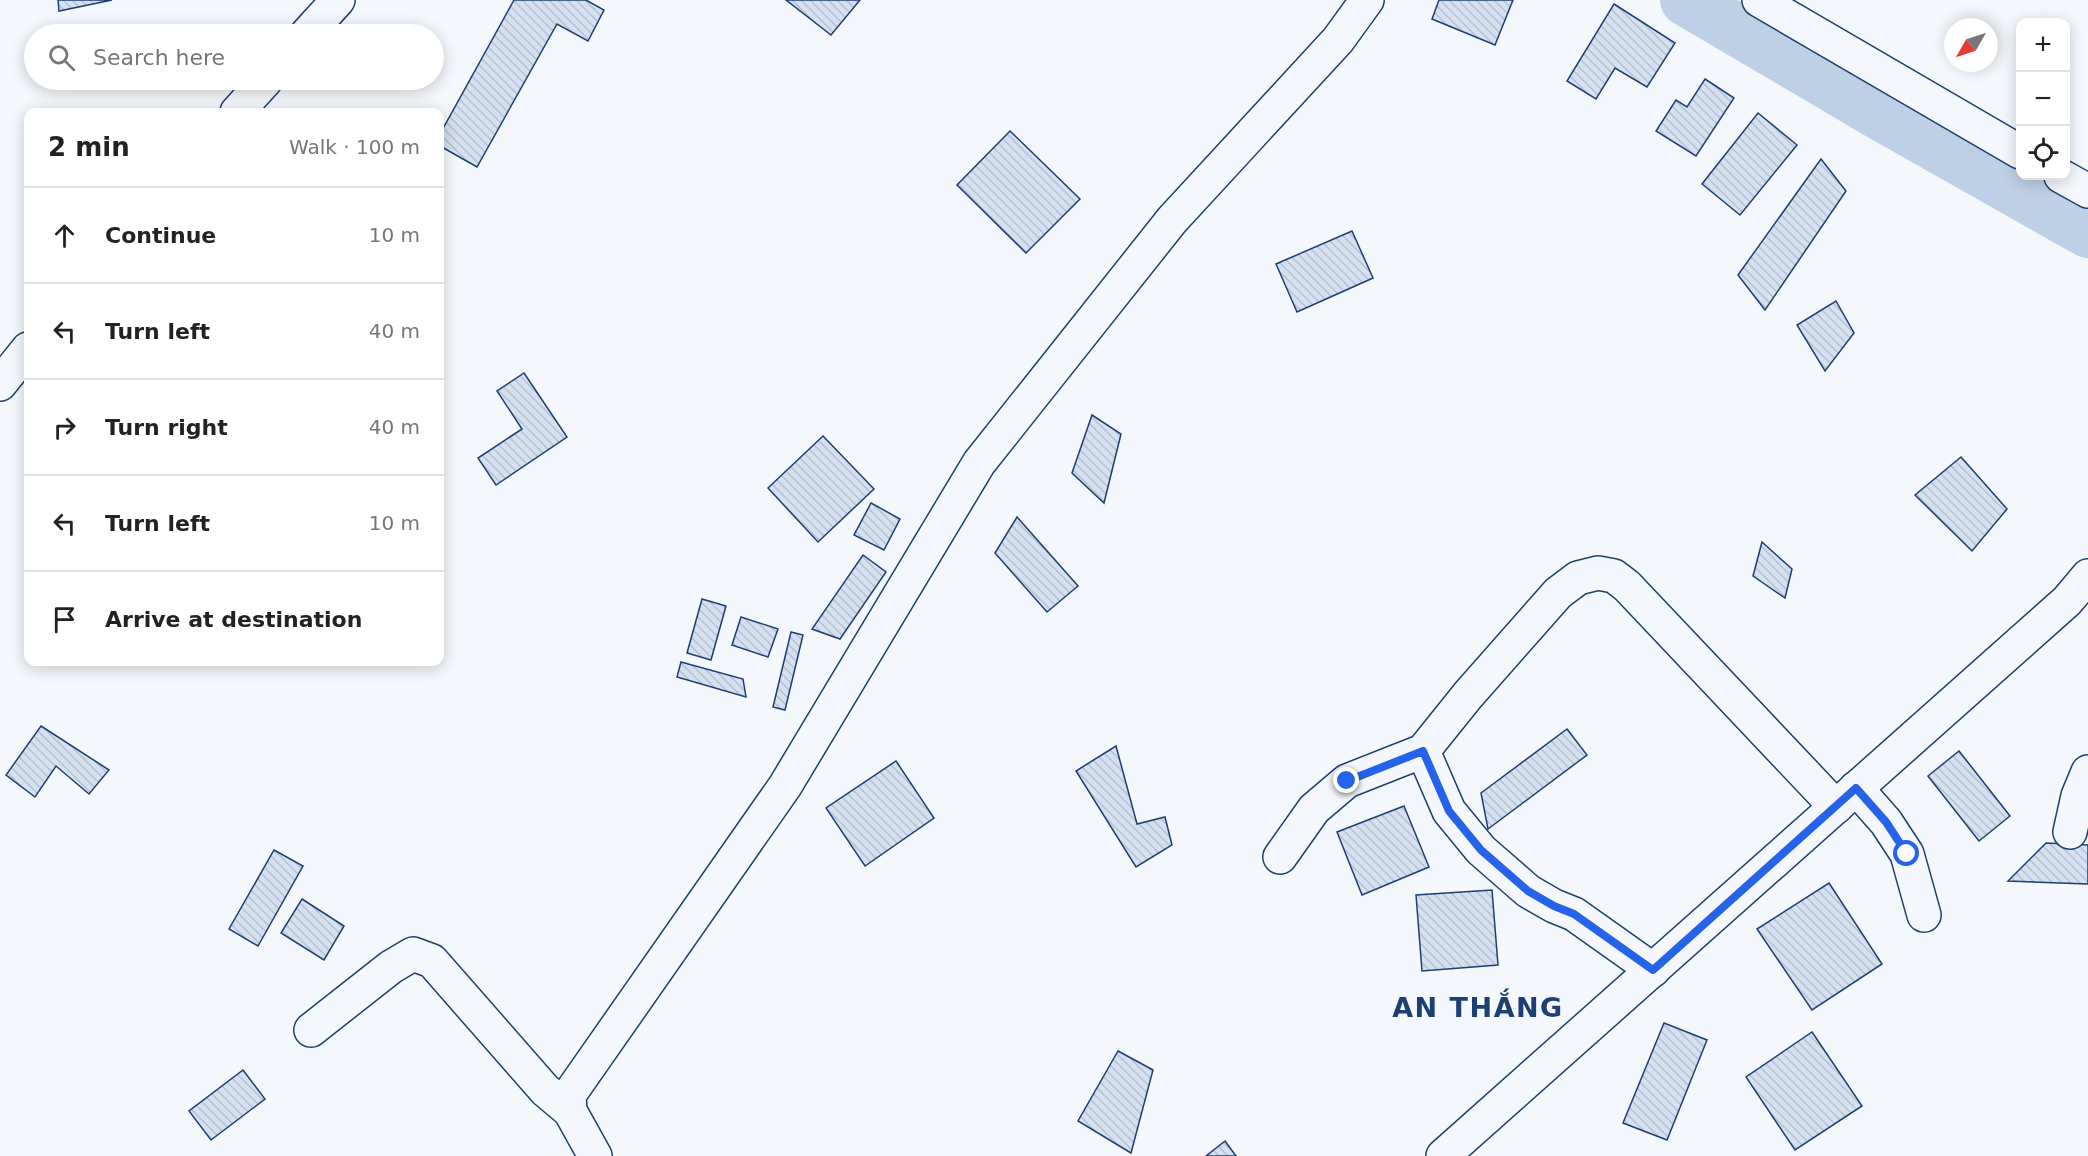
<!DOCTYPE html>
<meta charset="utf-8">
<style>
:root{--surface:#fff;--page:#f2f2f2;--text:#222;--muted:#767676;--line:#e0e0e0}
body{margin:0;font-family:"DejaVu Sans",sans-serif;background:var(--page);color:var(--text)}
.controls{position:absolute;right:18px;top:18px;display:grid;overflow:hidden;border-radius:12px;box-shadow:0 3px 15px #0003}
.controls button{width:54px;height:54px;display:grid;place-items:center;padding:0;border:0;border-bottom:2px solid var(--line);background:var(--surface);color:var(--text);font:30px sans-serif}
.compass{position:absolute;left:1944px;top:18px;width:54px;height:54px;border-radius:50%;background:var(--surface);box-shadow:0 3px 15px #0003;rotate:231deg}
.stop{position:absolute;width:18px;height:18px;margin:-14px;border:4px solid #2563eb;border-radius:50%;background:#fff}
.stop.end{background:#2563eb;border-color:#fff;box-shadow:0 2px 6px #0008}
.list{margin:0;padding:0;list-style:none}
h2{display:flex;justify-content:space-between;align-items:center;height:78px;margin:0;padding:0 24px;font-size:26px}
h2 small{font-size:20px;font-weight:400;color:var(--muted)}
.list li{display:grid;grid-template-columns:39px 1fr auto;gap:18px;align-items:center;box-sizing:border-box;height:96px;padding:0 24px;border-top:2px solid var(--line)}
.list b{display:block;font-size:22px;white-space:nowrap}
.list em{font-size:20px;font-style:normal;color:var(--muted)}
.icon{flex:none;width:33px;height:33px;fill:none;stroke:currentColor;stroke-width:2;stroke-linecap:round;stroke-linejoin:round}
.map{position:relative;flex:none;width:2088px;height:1156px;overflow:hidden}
.search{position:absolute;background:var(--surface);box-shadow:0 3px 15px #0003;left:24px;top:24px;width:420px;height:66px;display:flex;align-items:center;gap:15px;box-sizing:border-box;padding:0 21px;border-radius:33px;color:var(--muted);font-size:22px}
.panel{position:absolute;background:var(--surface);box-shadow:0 3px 15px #0003;left:24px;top:108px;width:420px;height:558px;border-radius:12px}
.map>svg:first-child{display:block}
</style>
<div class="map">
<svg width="2088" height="1156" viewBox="0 0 2088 1156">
<defs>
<pattern id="building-back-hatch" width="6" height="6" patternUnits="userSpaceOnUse" patternTransform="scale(1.5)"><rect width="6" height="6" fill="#d5e0f0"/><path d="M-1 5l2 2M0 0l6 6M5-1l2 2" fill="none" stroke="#b6c1d1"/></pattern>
</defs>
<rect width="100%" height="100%" fill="#f4f7fb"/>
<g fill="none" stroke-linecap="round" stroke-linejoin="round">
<!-- canal -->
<polyline stroke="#bed0e5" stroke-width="52" points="1686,0 1878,113 2088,232"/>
</g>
<!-- building -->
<g fill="url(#building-back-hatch)" stroke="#1d3f73" stroke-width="1.5">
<polygon points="58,0 112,0 59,11"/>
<polygon points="514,0 586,0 604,10 588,41 557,24 477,167 440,146 440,134"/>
<polygon points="786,0 860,0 831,35"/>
<polygon points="1439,0 1513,0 1495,45 1432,19"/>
<polygon points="1614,4 1675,43 1647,87 1615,68 1596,99 1567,81"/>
<polygon points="1705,79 1734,98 1696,156 1656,131 1676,100 1687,107"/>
<polygon points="1758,113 1797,145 1740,215 1702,184"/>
<polygon points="1010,131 1080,199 1026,253 957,185"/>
<polygon points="1821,159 1846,191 1765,310 1738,275"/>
<polygon points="1352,231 1373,278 1297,312 1276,264"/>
<polygon points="1836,301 1854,333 1825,371 1797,325"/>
<polygon points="524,373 567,437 496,485 478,458 522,429 497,391"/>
<polygon points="1092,415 1121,434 1104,503 1072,473"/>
<polygon points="823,436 874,489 818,542 768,488"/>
<polygon points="1961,457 2007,509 1972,551 1915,495"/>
<polygon points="871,503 900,519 884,550 854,535"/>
<polygon points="1017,517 1078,586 1047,612 995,553"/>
<polygon points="1762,542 1792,569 1785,598 1753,576"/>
<polygon points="863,555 886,572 840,639 812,629"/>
<polygon points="702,599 726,606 711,660 687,653"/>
<polygon points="741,617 778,629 768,657 732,645"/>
<polygon points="791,632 803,635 785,710 773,707"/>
<polygon points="681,662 743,679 746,697 677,677"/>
<polygon points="41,726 109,770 89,794 56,766 35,797 6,775"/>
<polygon points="1567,729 1587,755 1488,829 1481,793"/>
<polygon points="1116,746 1137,824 1165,817 1172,845 1136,867 1076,771"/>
<polygon points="1959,751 2010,816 1979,841 1928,776"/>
<polygon points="896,761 934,818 865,866 826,808"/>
<polygon points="1404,806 1429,867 1362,895 1337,832"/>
<polygon points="2046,843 2088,845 2088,884 2008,881"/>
<polygon points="274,850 303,866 258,946 229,929"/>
<polygon points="1829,883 1882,964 1812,1010 1757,929"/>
<polygon points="1492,890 1498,965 1422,971 1416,895"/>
<polygon points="302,899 344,926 324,960 281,933"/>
<polygon points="1664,1023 1707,1040 1667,1140 1623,1123"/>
<polygon points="1812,1032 1862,1106 1795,1150 1746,1077"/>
<polygon points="1118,1051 1153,1070 1131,1153 1078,1121"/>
<polygon points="243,1070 265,1099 211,1140 189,1111"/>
<polygon points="1225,1141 1236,1156 1206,1156"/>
</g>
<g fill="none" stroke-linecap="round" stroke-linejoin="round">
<defs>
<g id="minor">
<polyline points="1759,0 2020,152"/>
<polyline points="307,34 338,0"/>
<polyline points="237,112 266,80"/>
<polyline points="2061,176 2088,191"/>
<polyline points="0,384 28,349"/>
<polyline points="1423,751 1449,811 1481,850 1528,891 1554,906 1574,914 1653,970"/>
<polyline points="1856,788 1886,822 1907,854 1924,915"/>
<polyline points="2070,832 2078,796 2088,772"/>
<polyline points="1280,857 1314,809 1347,781 1423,751 1468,695 1558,593 1578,578 1598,573 1614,576 1627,586 1836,807"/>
<polyline points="311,1030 391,967 413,954 432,961 545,1090 570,1111"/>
<polyline points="595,1156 570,1111 569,1095 785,786 979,463 1172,220 1338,40 1367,0"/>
<polyline points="1443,1156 2067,601 2088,576"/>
</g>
</defs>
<!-- minor casing -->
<use href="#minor" stroke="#1d3f73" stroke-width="36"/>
<!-- minor -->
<use href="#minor" stroke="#f4f7fb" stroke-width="33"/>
</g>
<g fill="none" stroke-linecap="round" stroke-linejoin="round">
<!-- route -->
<polyline stroke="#2563eb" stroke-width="8" points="1347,781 1423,751 1449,811 1481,850 1528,891 1554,906 1574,914 1653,970 1856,788 1886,822 1907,854"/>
</g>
<g text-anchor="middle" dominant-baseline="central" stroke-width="4.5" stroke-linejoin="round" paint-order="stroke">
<!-- district labels -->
<g font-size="27" font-weight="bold" letter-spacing="1.5" fill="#1d3f73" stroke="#f4f7fb">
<text x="1478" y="1007">AN THẮNG</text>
</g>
</g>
</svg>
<div class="controls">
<button>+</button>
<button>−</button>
<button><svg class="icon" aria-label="locate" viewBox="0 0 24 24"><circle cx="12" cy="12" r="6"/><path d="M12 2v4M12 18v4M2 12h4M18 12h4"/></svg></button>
</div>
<svg class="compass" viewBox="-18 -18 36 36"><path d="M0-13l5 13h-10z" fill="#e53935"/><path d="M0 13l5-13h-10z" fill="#767676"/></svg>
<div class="stop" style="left:1907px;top:854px"></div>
<div class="stop end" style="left:1347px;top:781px"></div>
<div class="search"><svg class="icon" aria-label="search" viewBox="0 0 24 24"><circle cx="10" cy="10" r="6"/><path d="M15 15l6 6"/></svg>Search here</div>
<section class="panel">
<h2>2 min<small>Walk · 100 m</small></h2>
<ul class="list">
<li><svg class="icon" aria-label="ahead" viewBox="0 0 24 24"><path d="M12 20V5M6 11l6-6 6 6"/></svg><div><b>Continue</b></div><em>10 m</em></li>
<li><svg class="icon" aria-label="left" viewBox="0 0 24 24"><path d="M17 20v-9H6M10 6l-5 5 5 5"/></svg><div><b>Turn left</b></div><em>40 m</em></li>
<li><svg class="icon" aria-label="right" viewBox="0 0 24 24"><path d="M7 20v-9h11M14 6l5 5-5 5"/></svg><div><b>Turn right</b></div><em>40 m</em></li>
<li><svg class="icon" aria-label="left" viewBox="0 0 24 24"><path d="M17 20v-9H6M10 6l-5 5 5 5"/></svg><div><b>Turn left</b></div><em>10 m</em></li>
<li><svg class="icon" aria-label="arrive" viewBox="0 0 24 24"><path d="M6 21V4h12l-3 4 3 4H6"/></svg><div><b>Arrive at destination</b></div></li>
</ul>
</section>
</div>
